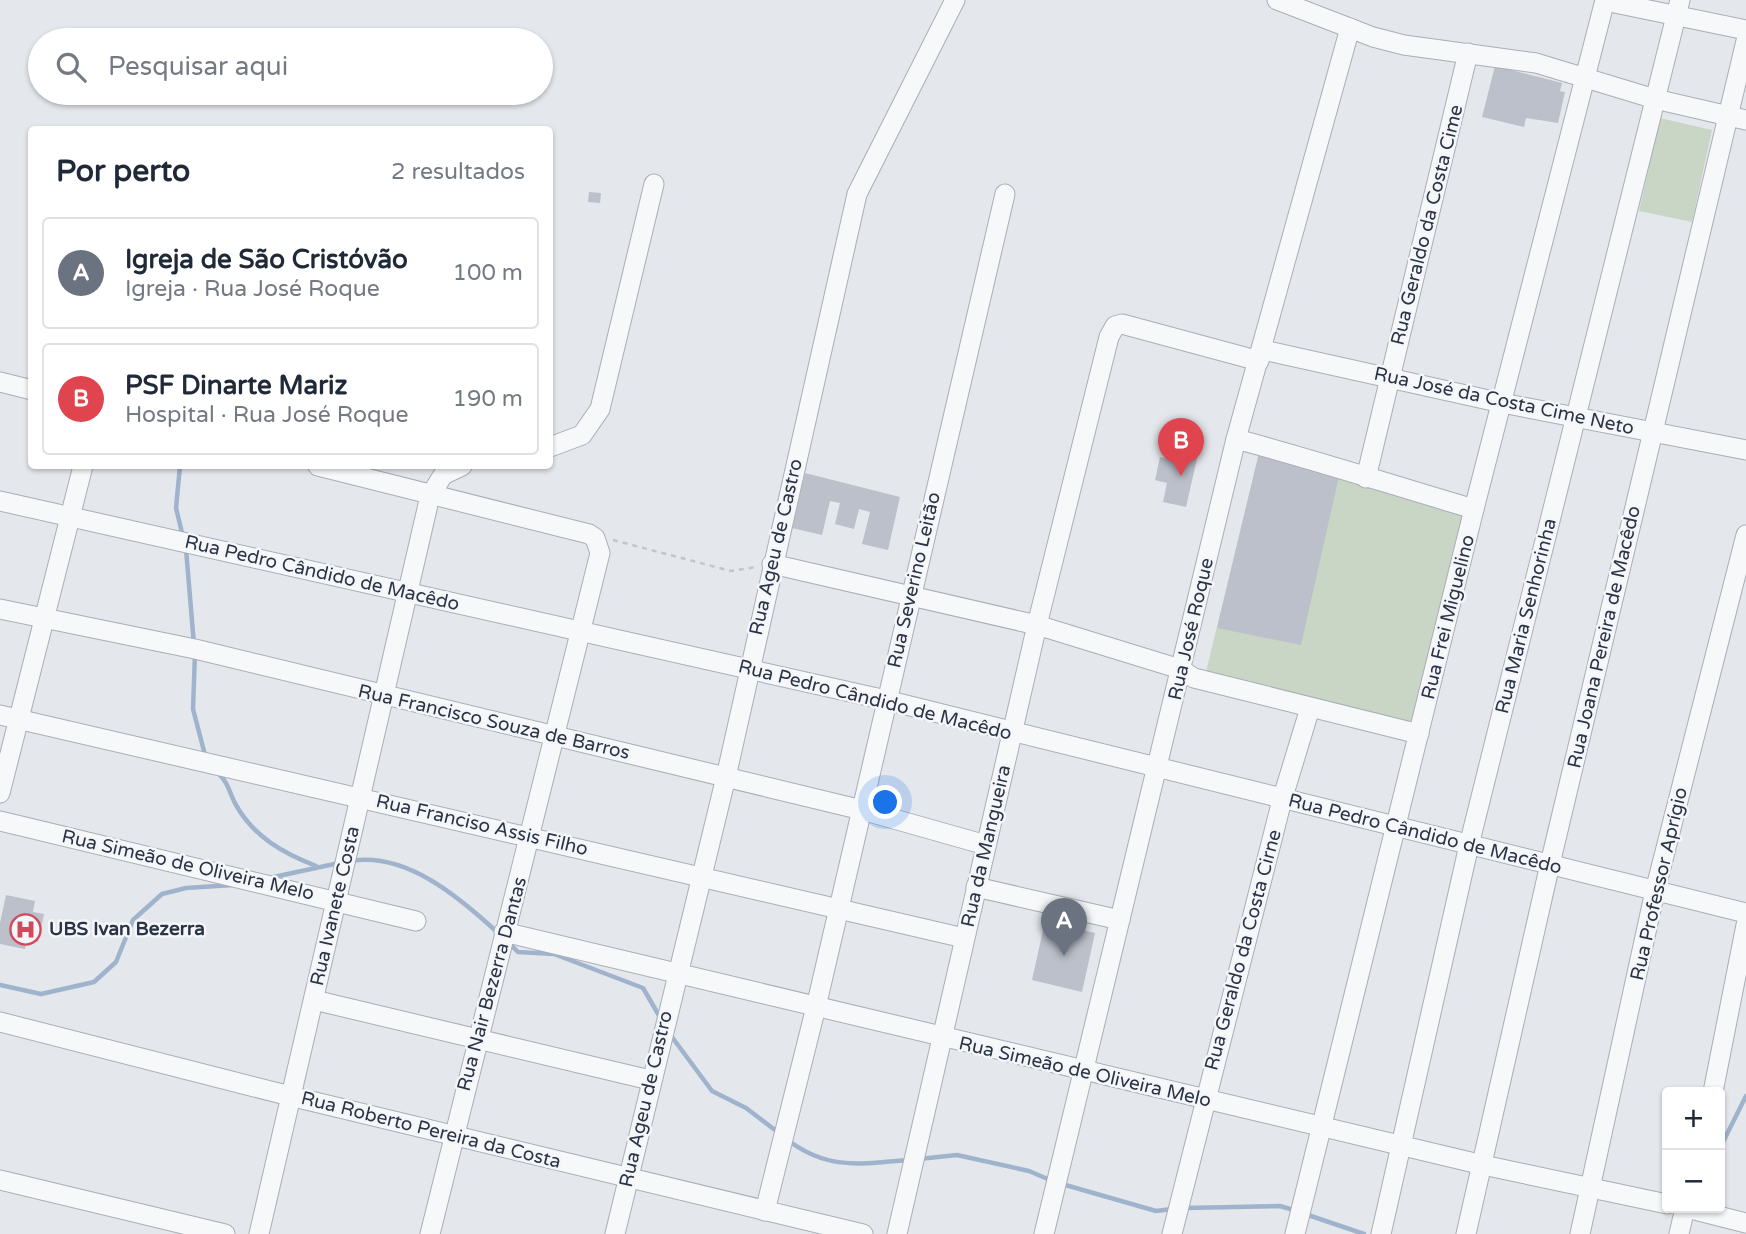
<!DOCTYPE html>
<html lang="pt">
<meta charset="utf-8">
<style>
:root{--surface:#fff;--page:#f2f2f3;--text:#1f2937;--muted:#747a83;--line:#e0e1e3;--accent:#2563eb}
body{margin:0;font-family:"Varela Round",sans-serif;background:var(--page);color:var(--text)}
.controls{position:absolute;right:21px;bottom:21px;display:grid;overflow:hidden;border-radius:7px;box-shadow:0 2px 5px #0004}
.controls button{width:63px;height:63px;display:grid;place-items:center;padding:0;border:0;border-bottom:2px solid var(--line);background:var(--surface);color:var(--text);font:35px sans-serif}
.you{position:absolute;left:886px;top:803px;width:24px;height:24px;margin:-18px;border:5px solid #fff;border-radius:50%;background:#1a73e8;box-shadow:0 0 0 10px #1a73e833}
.badge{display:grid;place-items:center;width:46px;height:46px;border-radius:50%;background:var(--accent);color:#fff;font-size:23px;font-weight:700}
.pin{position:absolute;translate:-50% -58px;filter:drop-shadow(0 2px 4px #0008)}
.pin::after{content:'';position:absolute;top:37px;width:24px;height:21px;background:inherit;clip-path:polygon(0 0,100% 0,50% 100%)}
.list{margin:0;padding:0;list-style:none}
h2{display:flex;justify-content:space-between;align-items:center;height:91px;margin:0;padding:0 28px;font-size:30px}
h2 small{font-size:23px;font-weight:400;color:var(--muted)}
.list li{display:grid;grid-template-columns:46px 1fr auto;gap:21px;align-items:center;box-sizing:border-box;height:112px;margin:0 14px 14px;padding:0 14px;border:2px solid var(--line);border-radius:7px}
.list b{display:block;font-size:26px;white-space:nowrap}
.list p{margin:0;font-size:23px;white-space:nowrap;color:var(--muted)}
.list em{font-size:23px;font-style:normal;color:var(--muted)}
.icon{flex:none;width:38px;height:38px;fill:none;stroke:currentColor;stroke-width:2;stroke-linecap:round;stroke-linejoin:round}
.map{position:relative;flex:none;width:1746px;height:1234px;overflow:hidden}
.search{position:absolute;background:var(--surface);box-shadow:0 2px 5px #0004;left:28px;top:28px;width:525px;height:77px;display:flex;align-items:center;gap:18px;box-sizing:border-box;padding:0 24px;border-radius:38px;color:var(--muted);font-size:26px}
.panel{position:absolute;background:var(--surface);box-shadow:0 2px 5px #0004;left:28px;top:126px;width:525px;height:343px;border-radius:7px}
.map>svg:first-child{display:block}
</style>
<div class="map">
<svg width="1746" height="1234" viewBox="0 0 1746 1234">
<rect width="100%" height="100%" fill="#e4e7ec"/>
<!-- green -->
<g fill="#c9d6c5">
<polygon points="1660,118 1712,130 1692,222 1639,211"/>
<path d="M1259 453C1330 473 1398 496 1469 515L1418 727 1206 672Z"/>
</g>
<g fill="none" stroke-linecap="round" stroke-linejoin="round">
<!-- stream -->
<g stroke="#9fb4cc" stroke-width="4.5">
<polyline points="180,466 176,508 183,537"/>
<polyline points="186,549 194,645"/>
<polyline points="195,653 193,709 205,755"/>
<path d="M218 773C229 783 229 793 236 805 254 837 283 853 316 866"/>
<path d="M351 861C406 852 459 897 497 932"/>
<polyline points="269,878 339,863"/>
<polyline points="509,943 518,952 554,954 643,988 661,1019"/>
<polyline points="0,985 41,994 94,982 116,962 133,920 162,894 186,888 233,885"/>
<polyline points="669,1033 712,1091 746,1108 779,1133"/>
<path d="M789 1141C828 1170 861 1164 907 1160"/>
<polyline points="1720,1148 1746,1096"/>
<polyline points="919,1159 957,1155 1029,1171 1050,1180"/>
<polyline points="1062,1184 1156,1211 1172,1209"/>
<polyline points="1184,1208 1280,1206 1297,1211"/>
<polyline points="1305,1214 1364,1234"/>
</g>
</g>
<!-- building -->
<g fill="#bbc0ca">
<polygon points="1495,66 1562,83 1560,91 1565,92 1558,123 1526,118 1524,127 1482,117"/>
<polygon points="589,192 601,193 600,203 588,202"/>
<polygon points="1176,445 1199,450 1186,507 1163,502 1167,483 1155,480 1160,457 1173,460"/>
<polygon points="1259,453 1339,476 1301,645 1217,628"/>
<polygon points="805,473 900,497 888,550 862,544 870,512 859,509 854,529 835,524 840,503 830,501 822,535 792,528"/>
<polygon points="6,895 35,901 33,912 44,914 38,942 27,939 25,949 0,944 0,923"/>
<polygon points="1045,921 1095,933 1082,992 1032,980"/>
</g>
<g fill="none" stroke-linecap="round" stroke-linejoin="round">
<defs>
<g id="minor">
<polyline points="1277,0 1373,37 1404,45 1536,63 1655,99 1746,120"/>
<polyline points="1605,1 1746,30"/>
<polyline points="1263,350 1502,403 1746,450"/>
<polyline points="0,382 32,390"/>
<path d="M1236 439C1316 460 1395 486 1474 509"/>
<polyline points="550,447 582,435 600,409 654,184"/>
<polyline points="318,466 589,534 595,538 600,553 430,1234"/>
<polyline points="1366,478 1468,53"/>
<polyline points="0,501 886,700 1746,913"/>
<polyline points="772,564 1037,625 1180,669 1194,678 1419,734"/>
<polyline points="0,609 195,649 862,810 986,845"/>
<polyline points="0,715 964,938"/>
<polyline points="0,793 83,466"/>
<polyline points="0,821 416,921"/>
<polyline points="976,887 1120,920"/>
<polyline points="504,932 1483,1165 1667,1204"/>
<polyline points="314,1000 650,1080"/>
<polyline points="0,1022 290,1096 863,1234"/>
<polyline points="1713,1092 1746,925"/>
<polyline points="0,1180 225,1234"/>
<polyline points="1687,1208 1746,1223"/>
<polyline points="765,1211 816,1007 1005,194"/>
<polyline points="259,1234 430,496 443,475 462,466"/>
<polyline points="615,1234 726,777 857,194 955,0"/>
<polyline points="897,1234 1037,625 1109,337 1115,326 1122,324 1259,361"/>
<polyline points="1044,1234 1236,439 1350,28"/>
<polyline points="1172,1234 1282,800 1310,708"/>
<polyline points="1295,1234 1474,509 1605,0"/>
<polyline points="1381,1234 1469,845 1680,0"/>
<polyline points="1466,1234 1550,864 1746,41"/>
<polyline points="1580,1234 1655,891 1746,535"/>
<polyline points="1679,1234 1685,1208"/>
</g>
</defs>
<!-- minor casing -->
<use href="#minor" stroke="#a9aeb7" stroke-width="21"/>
<!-- path -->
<polyline stroke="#c2c5cb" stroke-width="2.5" stroke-dasharray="5 5" stroke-linecap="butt" points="613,540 731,571 756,567"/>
<!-- minor -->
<use href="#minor" stroke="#f7f8fa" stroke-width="19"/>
</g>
<!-- icons -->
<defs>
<symbol id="hospital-ring" viewBox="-11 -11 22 22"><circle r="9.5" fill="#f4f6f9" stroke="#d1495b" stroke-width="1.5"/><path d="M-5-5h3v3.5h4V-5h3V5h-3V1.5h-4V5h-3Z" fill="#d1495b"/></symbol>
</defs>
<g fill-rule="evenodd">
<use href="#hospital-ring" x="8" y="912" width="35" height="35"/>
</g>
<g text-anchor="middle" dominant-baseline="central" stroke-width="5" stroke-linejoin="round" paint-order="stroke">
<!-- street labels -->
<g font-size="19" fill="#2b3445" stroke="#f4f6f9">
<text transform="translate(1427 225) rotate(-76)">Rua Geraldo da Costa Cime</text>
<text transform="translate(1504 401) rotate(12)">Rua José da Costa Cime Neto</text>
<text transform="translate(776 547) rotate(-77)">Rua Ageu de Castro</text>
<text transform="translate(322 573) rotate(13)">Rua Pedro Cândido de Macêdo</text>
<text transform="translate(914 580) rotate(-77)">Rua Severino Leitão</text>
<text transform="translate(1526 616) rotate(-76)">Rua Maria Senhorinha</text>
<text transform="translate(1448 617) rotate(-76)">Rua Frei Miguelino</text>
<text transform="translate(1191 629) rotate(-77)">Rua José Roque</text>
<text transform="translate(1604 637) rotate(-77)">Rua Joana Pereira de Macêdo</text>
<text transform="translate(875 700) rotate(14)">Rua Pedro Cândido de Macêdo</text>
<text transform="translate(494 722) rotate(13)">Rua Francisco Souza de Barros</text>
<text transform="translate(482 825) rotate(13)">Rua Franciso Assis Filho</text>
<text transform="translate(1425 834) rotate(14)">Rua Pedro Cândido de Macêdo</text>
<text transform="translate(986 846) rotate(-77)">Rua da Mangueira</text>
<text transform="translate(188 865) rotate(13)">Rua Simeão de Oliveira Melo</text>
<text transform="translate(1659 884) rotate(-77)">Rua Professor Aprígio</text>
<text transform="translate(335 906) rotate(-77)">Rua Ivanete Costa</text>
<text transform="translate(1243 950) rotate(-75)">Rua Geraldo da Costa Cirne</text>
<text transform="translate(492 984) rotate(-75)">Rua Nair Bezerra Dantas</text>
<text transform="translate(1085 1072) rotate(13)">Rua Simeão de Oliveira Melo</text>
<text transform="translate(646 1099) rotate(-77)">Rua Ageu de Castro</text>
<text transform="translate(431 1130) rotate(14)">Rua Roberto Pereira da Costa</text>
</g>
<!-- poi labels -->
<g font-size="19" font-weight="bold" fill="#2b3445" stroke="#f4f6f9" text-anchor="start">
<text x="49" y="929">UBS Ivan Bezerra</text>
</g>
</g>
</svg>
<div class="controls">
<button>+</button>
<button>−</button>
</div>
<div class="you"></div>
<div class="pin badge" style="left:1064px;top:956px;background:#6b7280">A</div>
<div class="pin badge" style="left:1181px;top:476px;background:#e0444e">B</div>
<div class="search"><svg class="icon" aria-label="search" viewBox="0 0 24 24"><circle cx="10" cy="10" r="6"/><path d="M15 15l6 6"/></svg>Pesquisar aqui</div>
<section class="panel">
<h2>Por perto<small>2 resultados</small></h2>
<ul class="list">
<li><span class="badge" style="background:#6b7280">A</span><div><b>Igreja de São Cristóvão</b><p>Igreja · Rua José Roque</p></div><em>100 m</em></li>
<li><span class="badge" style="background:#e0444e">B</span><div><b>PSF Dinarte Mariz</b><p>Hospital · Rua José Roque</p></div><em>190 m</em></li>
</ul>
</section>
</div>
